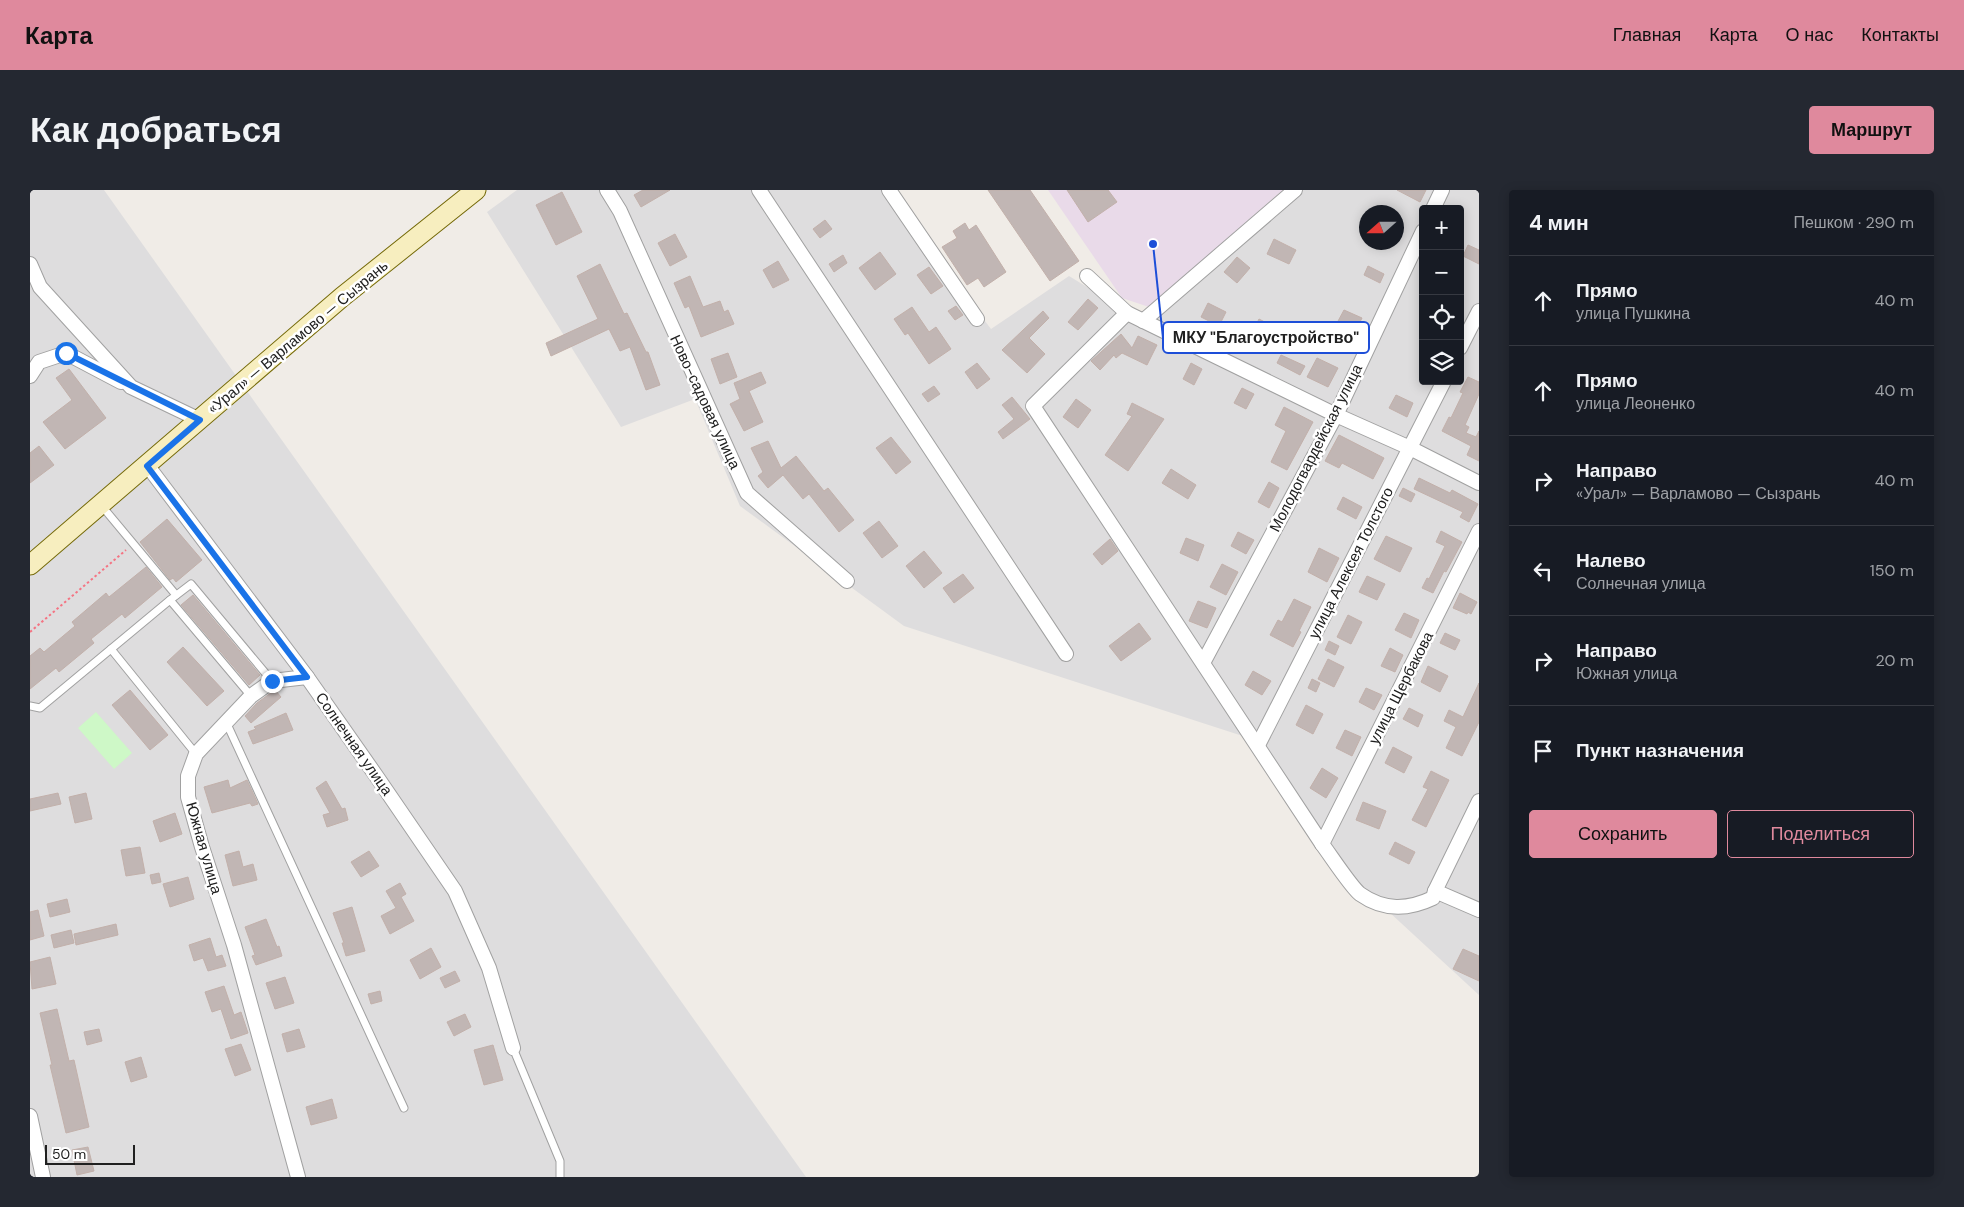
<!DOCTYPE html>
<html lang="ru">
<meta charset="utf-8">
<style>
:root{--surface:#171b24;--page:#242831;--text:#f1f3f6;--muted:#9ea1a6;--line:#363941;--accent:#df899d}
body{margin:0;font-family:"DM Sans",sans-serif;background:var(--page);color:var(--text)}
.controls{position:absolute;right:15px;top:15px;display:grid;overflow:hidden;border-radius:5px;box-shadow:0 2px 12px #0003}
.controls button{width:45px;height:45px;display:grid;place-items:center;padding:0;border:0;border-bottom:1px solid var(--line);background:var(--surface);color:var(--text);font:25px sans-serif}
.compass{position:absolute;left:1329px;top:15px;width:45px;height:45px;border-radius:50%;background:var(--surface);box-shadow:0 2px 12px #0003;rotate:249deg}
.scale{position:absolute;left:15px;bottom:12px;width:90px;box-sizing:border-box;padding-left:5px;border:2px solid #202020;border-top:0;font-size:14px;line-height:18px;white-space:nowrap;color:#202020;-webkit-text-stroke:4px #fff;paint-order:stroke}
.stop{position:absolute;width:15px;height:15px;margin:-11px;border:4px solid #1a73e8;border-radius:50%;background:#fff}
.stop.end{background:#1a73e8;border-color:#fff;box-shadow:0 1px 5px #0008}
.list{margin:0;padding:0;list-style:none}
h2{display:flex;justify-content:space-between;align-items:center;height:65px;margin:0;padding:0 20px;font-size:21px}
h2 small{font-size:16px;font-weight:400;color:var(--muted)}
.list li{display:grid;grid-template-columns:32px 1fr auto;gap:15px;align-items:center;box-sizing:border-box;height:90px;padding:0 20px;border-top:1px solid var(--line)}
.list b{display:block;font-size:19px;white-space:nowrap}
.list p{margin:0;font-size:16px;white-space:nowrap;color:var(--muted)}
.list em{font-size:16px;font-style:normal;color:var(--muted)}
.actions{display:flex;gap:10px;padding:15px 20px}
.actions a{flex:1;padding:11px 0;border:1px solid var(--accent);border-radius:5px;text-align:center;font-size:18px;color:var(--accent)}
.actions .main{background:var(--accent);color:#111}
.icon{flex:none;width:28px;height:28px;fill:none;stroke:currentColor;stroke-width:2;stroke-linecap:round;stroke-linejoin:round}
.map{position:relative;flex:none;width:1449px;height:987px;overflow:hidden;border-radius:5px}
header{display:flex;align-items:center;gap:30px;box-sizing:border-box;height:70px;padding:0 25px;background:var(--accent);color:#111}
header strong{font-size:24px}
nav{display:flex;gap:28px;margin-inline-start:auto;font-size:18px}
.intro{display:flex;align-items:center;justify-content:space-between;box-sizing:border-box;height:120px;padding:0 30px}
h1{margin:0;font-size:35px}
.button{padding:12px 22px;border-radius:5px;background:var(--accent);color:#111;font-size:18px;font-weight:700}
main{display:flex;gap:30px;padding:0 30px}
aside{flex:1;background:var(--surface);border-radius:5px;box-shadow:0 2px 12px #0003}
.map>svg:first-child{display:block}
</style>
<header>
<strong>Карта</strong>
<nav><a>Главная</a><a>Карта</a><a>О нас</a><a>Контакты</a></nav>
</header>
<div class="intro"><h1>Как добраться</h1><a class="button">Маршрут</a></div>
<main>
<div class="map">
<svg width="1449" height="987" viewBox="0 0 1449 987">
<rect width="100%" height="100%" fill="#f0ece7"/>
<!-- residential -->
<g fill="#deddde" fill-rule="evenodd">
<polygon points="0,0 74,0 776,987 0,987"/>
<path d="M487 0H856L961 139 1039 86 1111 130 1257 0H1449V805L1293 661 1225 550 874 436 710 316 665 209 591 237 457 22ZM1393 19H1430V191H1393ZM1336 22H1366V52H1336Z"/>
</g>
<!-- industrial -->
<polygon fill="#e9dae9" points="1018,0 1253,0 1119,117 1092,108"/>
<!-- park -->
<polygon fill="#cef8c7" points="66,522 102,563 84,579 48,538"/>
<!-- building -->
<g fill="#c1b6b4" stroke="#c2b0aa">
<polygon points="613,0 640,0 611,17 604,5"/>
<polygon points="958,0 1000,0 1049,71 1020,91"/>
<polygon points="1037,0 1078,0 1087,12 1058,32"/>
<polygon points="1367,0 1396,0 1390,12"/>
<polygon points="532,2 552,42 526,55 506,15"/>
<polygon points="795,30 802,39 790,48 783,39"/>
<polygon points="935,33 939,40 946,35 976,82 954,97 948,88 937,95 912,57 927,48 923,41"/>
<polygon points="645,44 657,67 640,76 628,53"/>
<polygon points="1244,49 1266,60 1259,74 1237,64"/>
<polygon points="1438,55 1449,60 1449,74 1433,66"/>
<polygon points="850,62 866,84 845,100 829,78"/>
<polygon points="813,65 817,73 804,82 799,74"/>
<polygon points="1207,67 1220,78 1207,93 1194,82"/>
<polygon points="748,71 759,90 743,98 733,80"/>
<polygon points="570,74 594,124 597,123 616,162 618,162 630,195 616,200 600,157 590,161 579,139 521,166 516,153 568,129 547,86"/>
<polygon points="1338,76 1354,84 1350,93 1334,85"/>
<polygon points="899,77 913,96 901,104 887,85"/>
<polygon points="660,86 673,117 690,111 694,122 698,120 704,134 671,147 659,116 655,118 644,93"/>
<polygon points="1058,109 1068,118 1048,140 1038,132"/>
<polygon points="1178,113 1196,122 1189,136 1171,127"/>
<polygon points="926,116 933,125 925,130 918,121"/>
<polygon points="882,117 899,142 906,137 921,159 899,174 878,143 875,145 864,129"/>
<polygon points="1314,120 1332,128 1325,142 1307,133"/>
<polygon points="1013,121 1019,128 999,148 1015,164 997,183 972,160"/>
<polygon points="1229,129 1248,139 1238,160 1218,150"/>
<polygon points="1091,144 1102,158 1108,146 1127,155 1117,175 1092,163 1086,168 1084,165 1070,180 1061,171"/>
<polygon points="698,163 707,187 690,194 681,169"/>
<polygon points="1251,165 1275,176 1270,185 1247,173"/>
<polygon points="1287,168 1308,178 1298,197 1277,187"/>
<polygon points="947,173 960,189 947,199 935,182"/>
<polygon points="1161,173 1172,179 1164,195 1153,189"/>
<polygon points="39,179 76,228 35,259 13,232 42,210 26,188"/>
<polygon points="731,182 736,193 719,201 733,232 714,241 700,214 710,209 704,193"/>
<polygon points="1438,187 1449,192 1449,204 1435,235 1439,237 1436,243 1446,247 1449,241 1449,271 1437,265 1441,256 1412,241 1419,227 1421,228 1433,203 1430,202"/>
<polygon points="904,196 910,204 898,212 892,204"/>
<polygon points="1212,198 1224,204 1216,219 1204,213"/>
<polygon points="1366,205 1383,213 1377,227 1359,218"/>
<polygon points="982,207 1000,229 973,249 968,242 984,229 972,215"/>
<polygon points="1046,209 1061,220 1048,238 1033,227"/>
<polygon points="1102,213 1134,229 1098,281 1075,265 1102,226 1097,224"/>
<polygon points="1254,217 1283,232 1257,280 1241,272 1256,241 1245,235"/>
<polygon points="1309,245 1354,268 1343,289 1312,273 1309,278 1295,271"/>
<polygon points="861,247 881,272 866,284 846,258"/>
<polygon points="738,251 751,278 766,266 794,301 798,298 824,330 809,342 779,304 773,309 753,285 738,298 728,286 733,282 721,258"/>
<polygon points="9,256 24,275 0,293 0,263"/>
<polygon points="1141,279 1166,295 1158,309 1132,293"/>
<polygon points="1389,288 1420,303 1422,300 1448,314 1439,332 1430,327 1433,322 1384,299"/>
<polygon points="1239,292 1249,298 1239,318 1228,312"/>
<polygon points="1373,298 1385,304 1381,312 1369,306"/>
<polygon points="1313,307 1332,317 1326,329 1307,319"/>
<polygon points="137,329 172,370 146,392 143,388 140,390 110,352"/>
<polygon points="849,331 868,356 852,368 833,343"/>
<polygon points="1411,341 1432,352 1416,382 1414,381 1403,403 1392,398 1397,388 1399,389 1415,356 1406,352"/>
<polygon points="1208,342 1224,350 1216,364 1201,356"/>
<polygon points="1356,346 1382,358 1370,382 1344,369"/>
<polygon points="1156,348 1174,355 1168,371 1150,363"/>
<polygon points="1080,349 1088,361 1072,375 1063,364"/>
<polygon points="1289,358 1309,368 1297,392 1278,382"/>
<polygon points="894,361 912,383 894,398 876,376"/>
<polygon points="1192,374 1208,382 1196,405 1180,397"/>
<polygon points="116,377 132,397 95,428 92,424 61,449 64,453 29,482 26,478 0,499 0,466 10,458 14,462 45,436 42,432 76,403 79,407"/>
<polygon points="933,384 944,398 924,413 913,398"/>
<polygon points="1337,386 1355,394 1347,410 1329,402"/>
<polygon points="1430,403 1447,412 1441,424 1438,422 1437,424 1423,418"/>
<polygon points="163,405 230,485 219,495 151,415"/>
<polygon points="1264,409 1281,417 1269,441 1271,442 1263,457 1240,445 1248,430 1252,432"/>
<polygon points="1168,411 1186,418 1177,438 1159,431"/>
<polygon points="1374,423 1389,430 1381,448 1365,440"/>
<polygon points="1318,425 1332,432 1321,454 1307,447"/>
<polygon points="1109,433 1121,449 1091,471 1079,456"/>
<polygon points="1415,443 1430,450 1425,460 1410,453"/>
<polygon points="1299,451 1309,456 1305,465 1295,460"/>
<polygon points="153,457 194,501 177,516 137,472"/>
<polygon points="1360,458 1373,465 1365,482 1351,476"/>
<polygon points="1298,469 1314,477 1304,497 1288,489"/>
<polygon points="1398,476 1418,486 1410,502 1391,492"/>
<polygon points="1223,481 1241,491 1232,505 1215,495"/>
<polygon points="1282,489 1290,493 1286,502 1278,498"/>
<polygon points="1449,493 1449,532 1432,566 1416,558 1426,537 1414,531 1419,520 1433,527"/>
<polygon points="1336,498 1352,505 1344,520 1329,512"/>
<polygon points="100,500 138,545 120,560 82,515"/>
<polygon points="245,500 251,507 221,533 215,526 227,513"/>
<polygon points="1276,515 1293,524 1283,544 1266,535"/>
<polygon points="1379,518 1393,525 1388,537 1373,529"/>
<polygon points="256,523 263,540 223,554 218,542 226,539 224,537"/>
<polygon points="1315,540 1331,547 1322,566 1306,558"/>
<polygon points="1363,557 1382,567 1374,583 1355,573"/>
<polygon points="1292,578 1308,588 1296,608 1280,598"/>
<polygon points="1401,581 1419,590 1396,637 1382,630 1398,599 1393,597"/>
<polygon points="198,590 200,598 217,590 228,614 222,616 220,613 182,623 174,597"/>
<polygon points="296,591 312,619 315,618 318,630 297,637 293,625 300,623 286,598"/>
<polygon points="28,603 31,614 0,621 0,609"/>
<polygon points="56,603 62,629 45,633 39,607"/>
<polygon points="1333,612 1356,621 1349,639 1326,630"/>
<polygon points="145,623 152,644 130,652 123,631"/>
<polygon points="1365,652 1385,662 1379,674 1359,664"/>
<polygon points="110,657 115,683 96,686 91,660"/>
<polygon points="209,661 213,677 223,674 227,690 203,696 195,665"/>
<polygon points="339,661 349,676 331,687 321,672"/>
<polygon points="129,683 131,692 122,694 120,685"/>
<polygon points="158,687 164,709 140,717 133,694"/>
<polygon points="370,693 376,704 371,707 384,731 360,744 351,726 366,718 356,701"/>
<polygon points="37,709 40,722 20,727 17,714"/>
<polygon points="322,717 335,761 316,766 312,753 314,753 303,723"/>
<polygon points="8,720 14,746 0,750 0,722"/>
<polygon points="236,729 247,757 249,756 252,766 226,775 222,766 225,765 215,737"/>
<polygon points="86,734 88,745 46,755 44,744"/>
<polygon points="41,740 44,753 24,758 21,745"/>
<polygon points="180,748 186,767 192,765 196,776 178,781 173,768 164,771 159,755"/>
<polygon points="401,758 411,777 390,789 380,770"/>
<polygon points="1433,759 1449,766 1449,791 1423,779"/>
<polygon points="20,767 26,794 2,799 0,772"/>
<polygon points="425,781 430,791 415,798 410,788"/>
<polygon points="255,787 264,813 245,819 236,793"/>
<polygon points="194,796 204,825 211,822 218,843 201,849 191,819 182,822 175,802"/>
<polygon points="350,801 352,811 341,814 338,804"/>
<polygon points="27,819 39,871 44,870 59,937 36,943 20,875 22,875 10,823"/>
<polygon points="435,824 441,837 424,846 417,832"/>
<polygon points="69,839 72,851 57,855 54,842"/>
<polygon points="269,839 275,857 257,862 252,844"/>
<polygon points="211,854 221,880 205,886 195,859"/>
<polygon points="463,855 473,890 454,895 444,860"/>
<polygon points="111,867 117,887 101,892 95,872"/>
<polygon points="302,909 307,928 281,935 276,917"/>
<polygon points="58,957 64,981 47,985 42,960"/>
</g>
<g fill="none" stroke-linecap="round" stroke-linejoin="round">
<defs>
<g id="lane">
<polyline points="71,315 146,405"/>
<polyline points="140,410 161,394 242,491"/>
<polyline points="81,459 166,564"/>
<polyline points="0,516 10,518 140,410 221,506"/>
<polyline points="197,534 374,918"/>
<polyline points="483,858 530,971 530,987"/>
</g>
<g id="street">
<polyline points="577,0 590,21 717,303 817,391"/>
<polyline points="729,0 1036,464"/>
<polyline points="859,0 947,129"/>
<polyline points="1403,19 1412,0"/>
<polyline points="0,74 10,97 101,197 170,230"/>
<polyline points="1057,86 1097,123 1306,225 1380,258 1449,293"/>
<path d="M1097 123 1003 216 1292 654C1301 666 1321 697 1330 704 1354 721 1378 720 1403 708L1405 701 1449 611"/>
<polyline points="1113,131 1265,0"/>
<polyline points="1430,158 1449,121"/>
<polyline points="0,186 9,172 36,163 91,192"/>
<polyline points="117,275 277,487 347,587 425,701 459,778 483,858"/>
<polyline points="1173,473 1306,225 1393,41"/>
<polyline points="1228,555 1414,191"/>
<polyline points="1292,654 1449,341"/>
<polyline points="1405,701 1449,720"/>
<polyline points="0,926 13,987"/>
<polyline points="268,987 204,755 172,657 158,607 158,586 166,564 221,506 242,491 277,487"/>
</g>
<polyline id="secondary" points="0,375 312,107 446,0"/>
</defs>
<!-- lane casing -->
<use href="#lane" stroke="#a1a1a1" stroke-width="9"/>
<!-- street casing -->
<use href="#street" stroke="#a1a1a1" stroke-width="16"/>
<!-- secondary casing -->
<use href="#secondary" stroke="#756a09" stroke-width="21"/>
<!-- path -->
<polyline stroke="#f47483" stroke-width="2" stroke-dasharray="2.5 2.5" stroke-linecap="butt" points="0,442 96,360"/>
<!-- lane -->
<use href="#lane" stroke="#fff" stroke-width="7"/>
<!-- street -->
<use href="#street" stroke="#fff" stroke-width="14"/>
<!-- secondary -->
<use href="#secondary" stroke="#f7eebf" stroke-width="19"/>
</g>
<g fill="none" stroke-linecap="round" stroke-linejoin="round">
<!-- route -->
<polyline stroke="#1a73e8" stroke-width="6" points="36,163 170,230 117,276 277,487 242,491"/>
</g>
<g text-anchor="middle" dominant-baseline="central" stroke-width="5" stroke-linejoin="round" paint-order="stroke">
<!-- street labels -->
<g font-size="15" fill="#202020" stroke="#fff">
<text transform="translate(268 147) rotate(-40)">«Урал» — Варламово — Сызрань</text>
<text transform="translate(675 212) rotate(65)">Ново-садовая улица</text>
<text transform="translate(1286 258) rotate(-63)">Молодогвардейская улица</text>
<text transform="translate(1321 373) rotate(-63)">улица Алексея Толстого</text>
<text transform="translate(1371 498) rotate(-63)">улица Щербакова</text>
<text transform="translate(324 554) rotate(55)">Солнечная улица</text>
<text transform="translate(174 658) rotate(74)">Южная улица</text>
</g>
</g>
<!-- callouts -->
<path fill="none" stroke="#1d4ed8" stroke-width="2" d="M1123 54L1133 148"/>
<circle fill="#1d4ed8" stroke="#fff" stroke-width="2" cx="1123" cy="54" r="5"/>
<rect fill="#fff" stroke="#1d4ed8" stroke-width="2" x="1133" y="132" width="206" height="31" rx="5"/>
<g font-size="16" text-anchor="middle" font-weight="bold" fill="#202020">
<text x="1236" y="153">МКУ "Благоустройство"</text>
</g>
</svg>
<div class="controls">
<button>+</button>
<button>−</button>
<button><svg class="icon" aria-label="locate" viewBox="0 0 24 24"><circle cx="12" cy="12" r="6"/><path d="M12 2v4M12 18v4M2 12h4M18 12h4"/></svg></button>
<button><svg class="icon" aria-label="layers" viewBox="0 0 24 24"><path d="M12 4l9 5-9 5-9-5zM3 14l9 5 9-5"/></svg></button>
</div>
<svg class="compass" viewBox="-18 -18 36 36"><path d="M0-13l5 13h-10z" fill="#e53935"/><path d="M0 13l5-13h-10z" fill="#9ea1a6"/></svg>
<div class="scale">50 m</div>
<div class="stop" style="left:36px;top:163px"></div>
<div class="stop end" style="left:242px;top:491px"></div>
</div>
<aside>
<h2>4 мин<small>Пешком · 290 m</small></h2>
<ul class="list">
<li><svg class="icon" aria-label="ahead" viewBox="0 0 24 24"><path d="M12 20V5M6 11l6-6 6 6"/></svg><div><b>Прямо</b><p>улица Пушкина</p></div><em>40 m</em></li>
<li><svg class="icon" aria-label="ahead" viewBox="0 0 24 24"><path d="M12 20V5M6 11l6-6 6 6"/></svg><div><b>Прямо</b><p>улица Леоненко</p></div><em>40 m</em></li>
<li><svg class="icon" aria-label="right" viewBox="0 0 24 24"><path d="M7 20v-9h11M14 6l5 5-5 5"/></svg><div><b>Направо</b><p>«Урал» — Варламово — Сызрань</p></div><em>40 m</em></li>
<li><svg class="icon" aria-label="left" viewBox="0 0 24 24"><path d="M17 20v-9H6M10 6l-5 5 5 5"/></svg><div><b>Налево</b><p>Солнечная улица</p></div><em>150 m</em></li>
<li><svg class="icon" aria-label="right" viewBox="0 0 24 24"><path d="M7 20v-9h11M14 6l5 5-5 5"/></svg><div><b>Направо</b><p>Южная улица</p></div><em>20 m</em></li>
<li><svg class="icon" aria-label="arrive" viewBox="0 0 24 24"><path d="M6 21V4h12l-3 4 3 4H6"/></svg><div><b>Пункт назначения</b></div></li>
</ul>
<div class="actions"><a class="main">Сохранить</a><a>Поделиться</a></div>
</aside>
</main>
